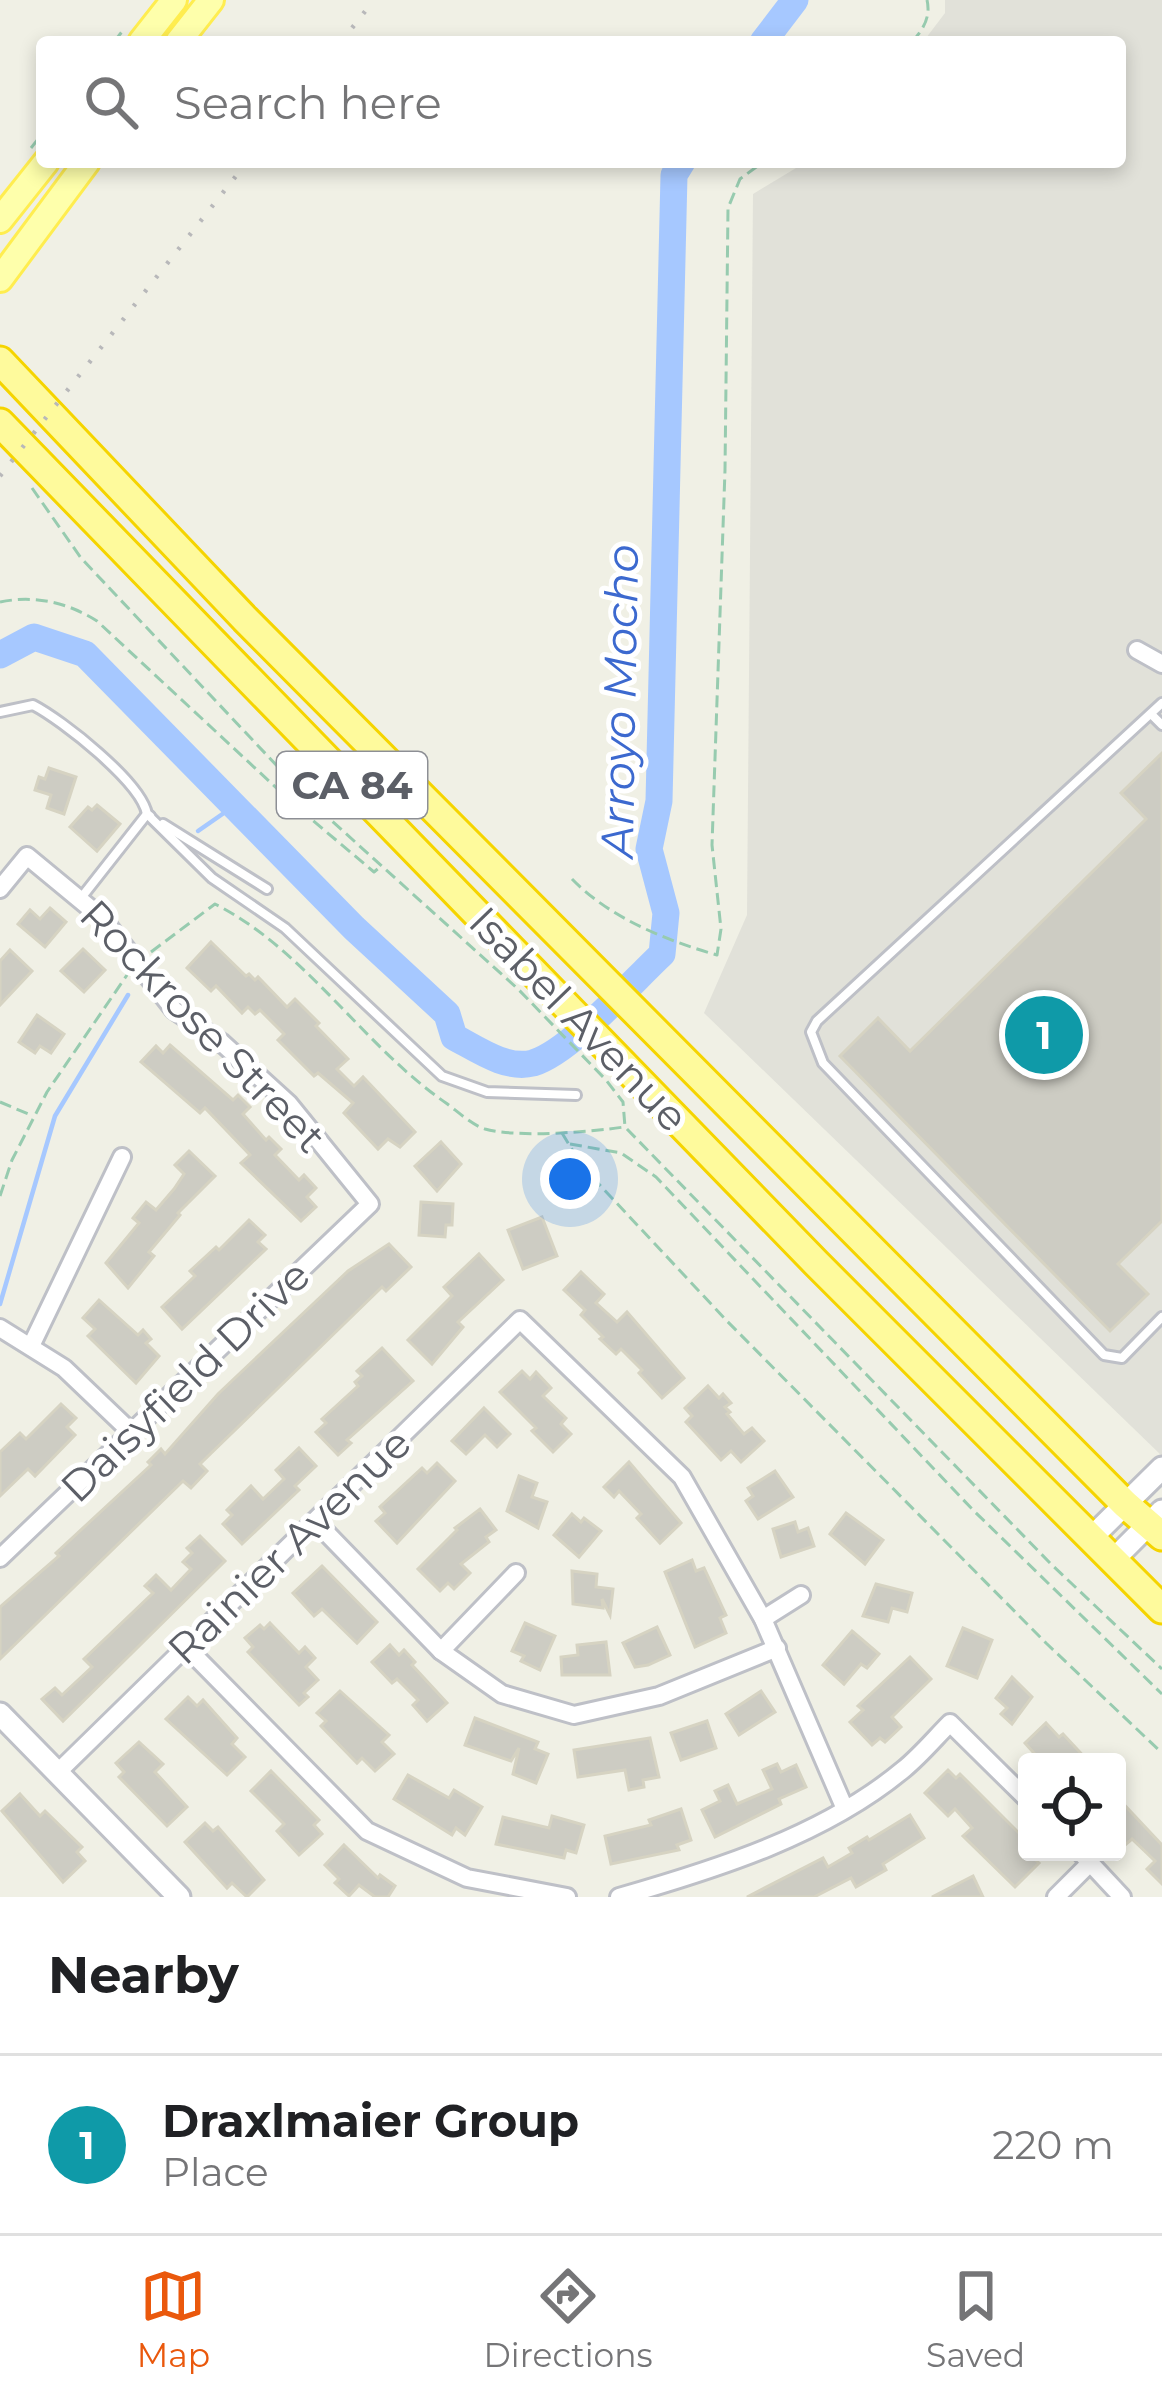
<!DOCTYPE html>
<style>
:root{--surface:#fff;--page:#f2f2f2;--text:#202124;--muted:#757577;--line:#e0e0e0;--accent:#ea580c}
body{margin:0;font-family:Montserrat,sans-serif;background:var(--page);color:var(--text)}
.controls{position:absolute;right:36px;bottom:36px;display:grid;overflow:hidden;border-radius:12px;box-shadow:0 6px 18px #0003}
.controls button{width:108px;height:108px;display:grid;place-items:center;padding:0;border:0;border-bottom:3px solid var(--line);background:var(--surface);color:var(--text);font:60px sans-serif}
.you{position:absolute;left:570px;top:1179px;width:42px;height:42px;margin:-30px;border:9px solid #fff;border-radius:50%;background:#1a73e8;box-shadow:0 0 0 18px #1a73e833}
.badge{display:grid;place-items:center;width:78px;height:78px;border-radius:50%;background:var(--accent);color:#fff;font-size:39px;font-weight:700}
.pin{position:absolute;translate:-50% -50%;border:6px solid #fff;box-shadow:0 3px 12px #0006}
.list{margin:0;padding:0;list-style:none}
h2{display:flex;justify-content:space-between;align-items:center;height:156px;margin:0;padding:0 48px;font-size:51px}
h2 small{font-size:39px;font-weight:400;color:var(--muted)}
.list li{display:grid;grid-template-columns:78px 1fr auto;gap:36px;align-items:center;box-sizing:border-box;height:180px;padding:0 48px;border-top:3px solid var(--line)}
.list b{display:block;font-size:45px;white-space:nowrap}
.list p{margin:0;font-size:39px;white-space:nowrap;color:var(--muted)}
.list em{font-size:39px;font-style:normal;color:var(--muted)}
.icon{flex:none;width:66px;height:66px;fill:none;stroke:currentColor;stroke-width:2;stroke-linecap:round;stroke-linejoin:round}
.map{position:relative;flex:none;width:1162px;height:1897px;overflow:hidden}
.search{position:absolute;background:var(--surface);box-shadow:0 6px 18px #0003;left:36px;right:36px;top:36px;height:132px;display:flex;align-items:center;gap:30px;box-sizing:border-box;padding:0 42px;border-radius:12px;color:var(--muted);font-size:45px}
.sheet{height:336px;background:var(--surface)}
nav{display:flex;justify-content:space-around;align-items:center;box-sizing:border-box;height:168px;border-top:3px solid var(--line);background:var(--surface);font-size:33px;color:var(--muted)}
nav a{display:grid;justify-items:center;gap:6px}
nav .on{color:var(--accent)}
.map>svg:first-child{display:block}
</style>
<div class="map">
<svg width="1162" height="1897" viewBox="0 0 1162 1897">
<rect width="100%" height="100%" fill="#f0f0e5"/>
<!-- industrial -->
<polygon fill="#e1e1d9" points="945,0 1162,0 1162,1456 704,1013 747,915 753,194 806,162 1120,162 1120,42 923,42 945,13"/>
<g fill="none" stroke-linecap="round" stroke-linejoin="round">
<!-- stream -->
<g stroke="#a6c8ff" stroke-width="4.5">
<polyline points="198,831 234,806"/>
<polyline points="0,1304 55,1116 128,995"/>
</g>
<!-- river -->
<g stroke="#a6c8ff" stroke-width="27">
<polyline points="763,42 795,0"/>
<path d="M0 655 34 637 85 654 354 928 447 1014 454 1037C477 1049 506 1070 533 1063 570 1052 632 982 662 954L666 913 649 849 659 801 674 175 682 162"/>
</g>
</g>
<!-- building -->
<g fill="#cdccc3" stroke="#d6d3c2" stroke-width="3">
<polygon points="1162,753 1162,1221 1118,1264 1148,1294 1110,1331 840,1056 878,1018 910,1051 1146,819 1121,793"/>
<polygon points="49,768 76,777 64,814 47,808 51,795 35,790 39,777 45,779"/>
<polygon points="97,805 120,824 97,851 70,827 88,807 92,810"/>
<polygon points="50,908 66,922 45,947 18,924 30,910 40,919"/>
<polygon points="211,942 246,976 249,974 255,980 258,977 287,1007 295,999 319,1023 316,1026 348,1059 337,1069 354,1086 363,1077 415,1132 400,1147 388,1139 378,1149 344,1113 353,1103 318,1073 314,1076 278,1040 284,1034 260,1010 255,1014 248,1007 242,1013 216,986 211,991 187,968"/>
<polygon points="83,949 105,970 84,992 61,971"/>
<polygon points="10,950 32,971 0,1005 0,961"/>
<polygon points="37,1015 64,1034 51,1053 40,1046 35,1053 19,1042"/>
<polygon points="170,1045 233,1100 238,1095 250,1107 243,1114 266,1140 269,1137 281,1149 275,1155 299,1180 304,1175 316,1188 307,1197 316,1207 301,1221 241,1163 250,1155 205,1108 200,1113 141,1062 156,1046 163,1053"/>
<polygon points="441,1142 461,1164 437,1191 415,1166"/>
<polygon points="189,1151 215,1176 178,1213 180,1215 149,1252 154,1256 128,1288 106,1263 139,1223 133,1218 146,1202 156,1210 174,1189 184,1174 175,1165"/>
<polygon points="421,1202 453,1204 452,1225 446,1225 445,1237 419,1235"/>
<polygon points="542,1217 557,1256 523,1269 508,1230"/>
<polygon points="249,1220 265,1235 258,1242 266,1249 182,1329 162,1307 195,1276 190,1271 216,1247 219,1250"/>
<polygon points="389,1244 411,1267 386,1291 382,1287 200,1464 207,1471 191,1488 183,1481 0,1659 0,1607 59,1556 56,1553 151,1465 148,1462 161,1449 165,1454 218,1394 348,1271"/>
<polygon points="479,1254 503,1280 458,1322 463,1327 432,1364 408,1340 452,1296 444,1287"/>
<polygon points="581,1272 604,1294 596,1303 617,1322 627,1312 684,1378 662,1398 639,1373 642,1370 621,1349 616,1354 600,1339 603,1337 581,1315 585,1310 564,1290"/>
<polygon points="99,1300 138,1335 143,1330 151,1339 146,1343 159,1356 136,1383 88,1336 95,1329 83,1318"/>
<polygon points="382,1348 413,1381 347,1440 351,1443 338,1455 316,1432 326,1423 322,1419 358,1386 355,1382 362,1376 357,1371"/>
<polygon points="522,1371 530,1379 536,1372 551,1388 543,1396 566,1418 561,1424 571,1434 553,1452 532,1431 536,1428 500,1392"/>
<polygon points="708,1386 719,1398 723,1394 731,1403 725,1407 730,1412 727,1414 744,1434 752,1428 764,1441 741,1462 731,1451 721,1460 686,1422 692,1416 685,1408"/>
<polygon points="61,1404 76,1418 67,1427 75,1435 35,1476 28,1469 0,1496 0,1452 20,1433 26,1439"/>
<polygon points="484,1408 510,1434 497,1447 485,1435 466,1454 452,1441"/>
<polygon points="299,1448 316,1466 295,1486 299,1490 242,1544 223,1524 232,1515 227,1510 251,1486 263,1499 284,1479 276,1470"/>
<polygon points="629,1462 681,1523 660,1543 637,1518 641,1514 619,1491 614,1497 604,1487"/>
<polygon points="437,1463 455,1481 397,1543 376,1521 385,1513 380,1507 422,1468 427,1473"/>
<polygon points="775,1471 793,1497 758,1519 746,1501 753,1496 748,1488"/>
<polygon points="519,1476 537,1483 532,1497 547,1502 538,1528 507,1511"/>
<polygon points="480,1509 496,1530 486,1537 489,1542 461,1564 470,1573 454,1589 448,1583 440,1591 418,1569 457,1530 455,1528"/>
<polygon points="846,1513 883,1540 865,1564 830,1534"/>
<polygon points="572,1514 581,1522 584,1518 601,1531 579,1557 554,1535"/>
<polygon points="795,1522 798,1532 808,1528 814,1546 781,1557 773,1529"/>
<polygon points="200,1536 225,1561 63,1721 42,1699 55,1688 62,1695 92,1667 84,1659 153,1593 145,1586 156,1575 171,1590 191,1569 183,1562 192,1553 187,1548"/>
<polygon points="692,1560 696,1571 704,1568 726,1615 720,1618 726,1633 695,1647 665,1572"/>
<polygon points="322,1566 377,1622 357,1643 322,1609 314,1616 293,1593"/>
<polygon points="572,1571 597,1574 596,1587 613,1589 610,1615 602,1599 603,1608 573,1604"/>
<polygon points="876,1584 912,1593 907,1612 892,1608 888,1622 863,1616"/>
<polygon points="270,1623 299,1653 305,1647 315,1658 306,1667 318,1680 304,1693 308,1697 299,1705 248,1652 253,1647 245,1638 260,1625 264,1629"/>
<polygon points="525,1623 555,1636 540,1670 521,1661 524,1656 512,1651"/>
<polygon points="657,1627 670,1655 648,1665 635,1667 623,1643"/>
<polygon points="963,1628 992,1640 977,1678 947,1666"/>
<polygon points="852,1631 879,1654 867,1668 861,1664 844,1684 823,1665"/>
<polygon points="606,1642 610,1675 562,1675 561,1657 578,1655 577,1645"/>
<polygon points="390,1645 399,1655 404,1650 415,1662 412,1665 447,1703 427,1721 413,1705 418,1700 397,1679 392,1683 372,1662"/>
<polygon points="910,1657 931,1679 892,1717 901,1727 885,1742 880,1738 872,1745 850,1722 863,1710 858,1706"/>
<polygon points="1012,1677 1032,1697 1012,1724 1001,1714 1007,1708 996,1698"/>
<polygon points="340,1691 389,1735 382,1742 394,1754 375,1771 362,1758 357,1763 321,1726 326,1721 317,1713"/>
<polygon points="761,1691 775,1712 739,1735 726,1714"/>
<polygon points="188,1697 197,1706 203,1700 237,1738 232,1744 245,1757 227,1775 166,1719"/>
<polygon points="475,1718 538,1742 535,1749 548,1754 536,1783 513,1774 519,1748 511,1761 465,1745"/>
<polygon points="707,1721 716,1748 681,1760 671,1733"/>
<polygon points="1046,1723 1059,1737 1063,1734 1089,1762 1042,1762 1025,1743"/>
<polygon points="650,1738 659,1777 643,1780 644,1787 629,1790 625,1770 578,1777 574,1750"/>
<polygon points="139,1742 163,1764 155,1772 187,1807 167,1826 119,1777 124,1772 116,1763"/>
<polygon points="777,1764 781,1772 796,1765 806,1787 779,1799 781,1804 715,1837 702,1810 720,1801 715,1791 728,1785 737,1804 772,1789 763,1770"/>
<polygon points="948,1770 956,1778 960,1774 1027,1841 1027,1852 1039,1863 1015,1887 963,1836 972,1828 955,1809 948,1816 925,1793"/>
<polygon points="271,1771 319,1820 314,1825 322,1834 299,1855 277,1831 284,1824 251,1791"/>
<polygon points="408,1775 449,1798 454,1790 482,1807 465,1835 456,1828 452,1835 394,1799"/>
<polygon points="20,1794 40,1816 45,1811 82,1847 77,1852 85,1861 63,1882 2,1811"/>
<polygon points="1117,1797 1162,1845 1162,1884 1147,1869 1155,1861 1132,1839 1124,1846 1117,1838"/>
<polygon points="681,1809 691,1840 677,1845 679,1850 611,1864 605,1836 651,1825 649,1820"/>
<polygon points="910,1815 924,1838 883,1864 886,1870 856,1887 851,1878 814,1897 747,1897 823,1858 828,1867 852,1853 849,1848 867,1837 869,1840"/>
<polygon points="552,1816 584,1825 576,1853 566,1850 564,1858 496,1844 503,1817 549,1828"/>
<polygon points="205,1823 213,1831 218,1827 264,1880 247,1897 232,1883 227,1888 185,1842"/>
<polygon points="344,1845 378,1878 380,1875 395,1886 388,1897 375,1897 359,1885 349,1896 335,1883 339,1879 325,1865"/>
<polygon points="973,1876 983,1897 932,1897"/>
</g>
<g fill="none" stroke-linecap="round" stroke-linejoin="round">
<defs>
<g id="service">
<polyline points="1162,703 817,1021 811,1032 823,1063 1104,1355 1122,1358 1162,1317"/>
<path d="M0 712 33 705C62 720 141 782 147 814L212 878 285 928 442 1076 487 1092 576 1095"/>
<polyline points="1151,714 1162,725"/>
<polyline points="163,824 267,889"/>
<polyline points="81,898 147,814 150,816"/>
</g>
<g id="minor">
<polyline points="1137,650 1162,664"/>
<polyline points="0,889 27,856 102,918 174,1010 221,1042 289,1104 370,1204 0,1558"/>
<polyline points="0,1328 64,1368 131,1432"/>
<polyline points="31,1346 122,1157"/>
<polyline points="315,1521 441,1651 502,1694 574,1715 659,1696 777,1648"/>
<polyline points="763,1619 801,1595"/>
<polyline points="186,1647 367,1831 467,1878 567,1897"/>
<polyline points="441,1651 516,1573"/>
<polyline points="57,1773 520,1320 682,1477 763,1619 845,1809"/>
<polyline points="1080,1852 1122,1897"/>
<path d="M619 1897C717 1869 825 1835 904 1769 921 1755 935 1738 950 1723L1027 1799"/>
<polyline points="1056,1897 1091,1862"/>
</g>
<g id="tertiary">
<polyline points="1090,1539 1162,1468"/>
<polyline points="1113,1560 1162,1511"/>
<polyline points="0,1714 179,1897"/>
</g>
<g id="primary">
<polyline points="141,42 174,0"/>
<polyline points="178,42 211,0"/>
<polyline points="0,220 46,162"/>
<polyline points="0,279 87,162"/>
</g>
<g id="trunk">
<polyline points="0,361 245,619 1125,1504 1162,1536"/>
<polyline points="0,423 816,1263 1162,1609"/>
</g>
</defs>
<!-- service casing -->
<use href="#service" stroke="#bec0c7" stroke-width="14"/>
<!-- minor casing -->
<use href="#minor" stroke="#bec0c7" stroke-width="22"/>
<!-- tertiary casing -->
<use href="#tertiary" stroke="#bec0c7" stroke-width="27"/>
<!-- primary casing -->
<use href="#primary" stroke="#ffed4f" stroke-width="30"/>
<!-- trunk casing -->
<use href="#trunk" stroke="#f5d400" stroke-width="33"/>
<!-- path -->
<g stroke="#97cbaf" stroke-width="3" stroke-dasharray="12 6" stroke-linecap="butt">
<polyline points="114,42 124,29"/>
<path d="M912 42C923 30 931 17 927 0"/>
<polyline points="31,148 42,134"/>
<polyline points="32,488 81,558 312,803 518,989 606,1080 623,1102 625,1127 1052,1565 1162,1669"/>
<path d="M0 602C34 595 67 602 97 621L298 808 374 872 380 867"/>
<path d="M572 879C610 918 665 940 717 955L721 929 712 845 725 470 728 208 740 179 763 162"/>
<path d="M151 952 215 904C306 950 363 1046 446 1103 457 1111 472 1125 485 1129 517 1138 590 1132 624 1127"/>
<polyline points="0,1102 33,1116"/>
<polyline points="562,1133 582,1166 727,1321 1046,1643 1162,1753"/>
<polyline points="570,1144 621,1153 656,1177 973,1510 1162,1694"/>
<polyline points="0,1196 12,1160 47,1092 127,975"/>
</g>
<!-- service -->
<use href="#service" stroke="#fff" stroke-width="8"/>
<!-- minor -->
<use href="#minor" stroke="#fff" stroke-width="16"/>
<!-- tertiary -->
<use href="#tertiary" stroke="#fff" stroke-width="21"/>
<!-- primary -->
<use href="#primary" stroke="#feffab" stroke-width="24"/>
<!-- trunk -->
<use href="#trunk" stroke="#fefa9c" stroke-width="27"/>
<!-- rail -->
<g stroke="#b8b8ba" stroke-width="4.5" stroke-dasharray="3 15" stroke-linecap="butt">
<polyline points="341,42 374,0"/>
<polyline points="0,476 247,162"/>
</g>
</g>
<g text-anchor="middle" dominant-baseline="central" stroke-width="10" stroke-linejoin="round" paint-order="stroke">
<!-- shield labels -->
<rect fill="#fff" stroke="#8d8f95" stroke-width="3" x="277" y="752" width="150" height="66" rx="9"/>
<g font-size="39" font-weight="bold" fill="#5c5f67">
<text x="352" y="785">CA 84</text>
</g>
<!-- street labels -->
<g font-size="42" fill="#5c5f67" stroke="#fff">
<text transform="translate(579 1019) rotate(46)">Isabel Avenue</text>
<text transform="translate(203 1026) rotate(46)">Rockrose Street</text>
<text transform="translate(185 1381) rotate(-44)">Daisyfield Drive</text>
<text transform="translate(289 1546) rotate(-44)">Rainier Avenue</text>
</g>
<!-- water labels -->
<g font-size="45" font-style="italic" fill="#3c69cf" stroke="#fff">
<text transform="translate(619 701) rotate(-89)">Arroyo Mocho</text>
</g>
</g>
</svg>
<div class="controls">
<button><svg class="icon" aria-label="locate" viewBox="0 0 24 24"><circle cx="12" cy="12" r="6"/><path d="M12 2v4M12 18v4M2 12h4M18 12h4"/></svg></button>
</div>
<div class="you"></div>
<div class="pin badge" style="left:1044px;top:1035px;background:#0f9aa8">1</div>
<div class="search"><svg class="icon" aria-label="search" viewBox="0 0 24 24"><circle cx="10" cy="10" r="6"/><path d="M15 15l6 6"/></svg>Search here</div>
</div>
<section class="sheet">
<h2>Nearby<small></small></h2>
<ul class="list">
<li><span class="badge" style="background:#0f9aa8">1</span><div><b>Draxlmaier Group</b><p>Place</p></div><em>220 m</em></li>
</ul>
</section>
<nav>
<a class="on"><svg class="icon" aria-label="map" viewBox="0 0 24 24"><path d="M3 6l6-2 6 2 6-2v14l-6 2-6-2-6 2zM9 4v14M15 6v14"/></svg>Map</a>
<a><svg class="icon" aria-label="directions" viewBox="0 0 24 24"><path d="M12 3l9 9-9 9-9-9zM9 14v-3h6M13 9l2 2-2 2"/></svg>Directions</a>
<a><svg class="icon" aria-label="saved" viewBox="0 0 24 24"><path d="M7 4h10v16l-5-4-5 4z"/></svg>Saved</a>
</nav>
